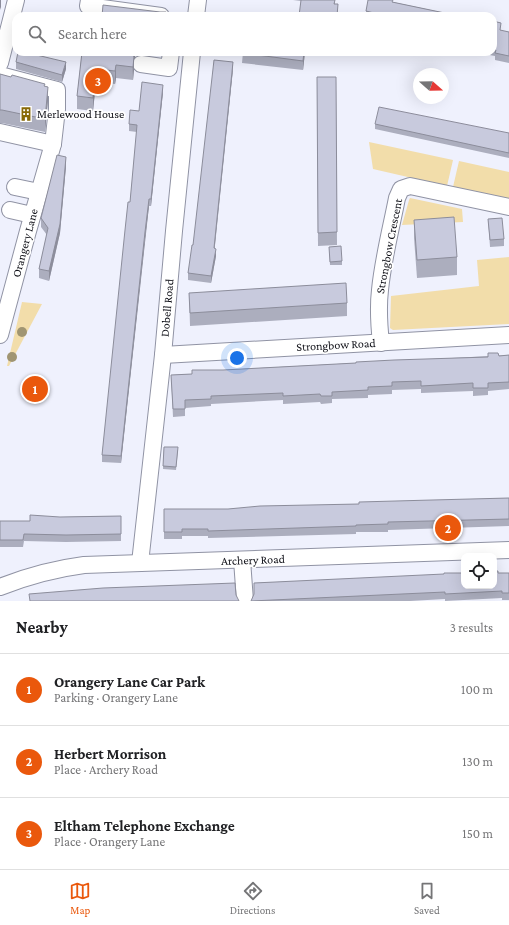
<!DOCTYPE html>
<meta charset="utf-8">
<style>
:root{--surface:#fff;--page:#f2f2f2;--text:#202124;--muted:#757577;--line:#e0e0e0;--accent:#ea580c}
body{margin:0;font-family:"Crimson Pro",serif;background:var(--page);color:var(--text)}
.controls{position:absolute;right:12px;bottom:12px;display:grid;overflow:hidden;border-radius:8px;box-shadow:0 4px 16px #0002}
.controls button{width:36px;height:36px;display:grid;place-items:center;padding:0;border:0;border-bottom:1px solid var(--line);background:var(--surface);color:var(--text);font:20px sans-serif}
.compass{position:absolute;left:413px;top:68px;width:36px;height:36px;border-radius:50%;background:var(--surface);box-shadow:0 4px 16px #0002;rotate:110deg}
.you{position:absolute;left:237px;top:358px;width:14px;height:14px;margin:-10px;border:3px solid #fff;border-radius:50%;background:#1a73e8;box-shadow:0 0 0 6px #1a73e833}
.badge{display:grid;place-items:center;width:26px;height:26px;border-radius:50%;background:var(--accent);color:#fff;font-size:13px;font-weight:700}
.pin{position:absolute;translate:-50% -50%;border:2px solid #fff;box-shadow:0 1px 4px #0006}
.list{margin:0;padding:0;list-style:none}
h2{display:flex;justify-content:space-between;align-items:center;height:52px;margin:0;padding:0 16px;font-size:17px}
h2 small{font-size:13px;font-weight:400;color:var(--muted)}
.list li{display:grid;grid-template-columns:26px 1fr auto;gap:12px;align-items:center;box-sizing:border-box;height:72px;padding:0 16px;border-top:1px solid var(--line)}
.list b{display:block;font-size:15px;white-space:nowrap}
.list p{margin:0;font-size:13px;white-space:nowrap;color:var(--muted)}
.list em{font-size:13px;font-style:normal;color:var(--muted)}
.icon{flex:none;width:22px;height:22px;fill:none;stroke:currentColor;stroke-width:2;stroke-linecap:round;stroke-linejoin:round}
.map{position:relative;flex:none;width:509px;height:601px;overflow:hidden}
.search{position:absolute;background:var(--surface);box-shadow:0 4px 16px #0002;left:12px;right:12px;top:12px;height:44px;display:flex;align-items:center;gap:10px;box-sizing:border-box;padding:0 14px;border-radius:12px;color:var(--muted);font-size:15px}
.sheet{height:268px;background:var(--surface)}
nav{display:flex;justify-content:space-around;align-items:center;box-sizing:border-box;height:56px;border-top:1px solid var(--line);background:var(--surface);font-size:11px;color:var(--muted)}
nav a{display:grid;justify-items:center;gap:2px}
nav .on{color:var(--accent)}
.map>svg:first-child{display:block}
</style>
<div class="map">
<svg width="509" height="601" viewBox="0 0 509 601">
<rect width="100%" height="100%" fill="#eff1fd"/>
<!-- green -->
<g fill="#f2ddaa">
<polygon points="369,142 453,160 447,186 373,169"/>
<polygon points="459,161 509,172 509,199 453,187"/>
<polygon points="410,198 462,209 463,222 402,225 409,200"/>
<polygon points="509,257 509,324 393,330 390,328 391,296 479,286 477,260"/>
<polygon points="22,302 42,304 9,366 7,366"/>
</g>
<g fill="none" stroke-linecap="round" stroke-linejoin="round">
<defs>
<g id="minor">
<polyline points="89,0 88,6 161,16"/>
<polyline points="196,16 198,0"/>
<polyline points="0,63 16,0"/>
<polyline points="141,64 169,68 171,52"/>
<polyline points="0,75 57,90 57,109 53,144"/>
<polyline points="0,132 53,144 28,231 0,335"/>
<polyline points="15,187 39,192"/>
<polyline points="10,210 32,215"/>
<path d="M381 343C379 325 378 307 380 290 383 259 391 229 397 198L401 189 410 186 509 207"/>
<polyline points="163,355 509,335"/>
<polyline points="242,560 245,601"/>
<polyline points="140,563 163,355 174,231 192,52"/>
<path d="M0 587C28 576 53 569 84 565L509 550"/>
</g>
</defs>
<!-- minor casing -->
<use href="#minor" stroke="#9093a4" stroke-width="18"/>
<!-- minor -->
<use href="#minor" stroke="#fff" stroke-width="16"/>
</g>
<!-- trees -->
<g fill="#a09572">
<circle cx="22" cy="332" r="5"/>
<circle cx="12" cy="357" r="5"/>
</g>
<!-- wall -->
<g fill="#acaebe">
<polygon points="293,0 335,0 335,4 338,14 301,1"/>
<polygon points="393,2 459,16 366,16 366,11"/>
<polygon points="493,21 501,31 509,32 509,63 495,60 495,56 474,52 493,52"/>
<polygon points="82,52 135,57 134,59 134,70 133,80 116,78 115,84 96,82 93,111 77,109 77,96"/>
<polygon points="141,52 162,52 161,54"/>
<polygon points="243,52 305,52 303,70 242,63"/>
<polygon points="16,62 66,69 62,82 16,69"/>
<polygon points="233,69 214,248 216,256 211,283 188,280 188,273 193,245"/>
<polygon points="0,74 45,87 48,100 45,132 2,123 0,123"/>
<polygon points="317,77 336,77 337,245 318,246"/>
<polygon points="163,92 151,206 149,206 145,239 121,463 102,462 102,455 130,202 137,132 129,131 129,124 139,111"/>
<polygon points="375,124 509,133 509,158 375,129"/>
<polygon points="66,166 60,233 49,281 39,278 39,269 47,235 41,227 41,218"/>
<polygon points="488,219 504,239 504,246 490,247"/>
<polygon points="414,220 457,257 457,275 417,278 414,238"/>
<polygon points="329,247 342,261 342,265 330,265"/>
<polygon points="189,293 347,303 347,316 190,326"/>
<polygon points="509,355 509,389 488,391 488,395 473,396 473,391 421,393 421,389 392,390 392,394 368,395 368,398 332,399 332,403 321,404 320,402 283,404 283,400 211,404 211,406 185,408 185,416 173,417 171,375 192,374 223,370 356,363"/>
<polygon points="164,447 178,450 176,470 163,469"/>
<polygon points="509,498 509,526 388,530 388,532 356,532 356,534 208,538 208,536 182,536 182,539 164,539 164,509 228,509"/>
<polygon points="121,516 121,541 66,542 24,541 23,547 0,547 0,521 30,521 60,517"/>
<polygon points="509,573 509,600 502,600 502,598 445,601 445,599 410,601 251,601 254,595 254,583"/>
</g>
<!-- shaded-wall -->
<g fill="#8c8d9b">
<polygon points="0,0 1,0 1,7 0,10"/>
<polygon points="132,52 136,52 135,57 134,59 134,70 133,80"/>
<polygon points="304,52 305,52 303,70 303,61"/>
<polygon points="66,62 66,69 62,82 62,75"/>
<polygon points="233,62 233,69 214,255 214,248"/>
<polygon points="116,65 116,78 115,84 115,71"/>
<polygon points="96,69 96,82 93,111 93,98"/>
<polygon points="163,85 163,92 151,206 151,199"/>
<polygon points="48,87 48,100 45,132 45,119"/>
<polygon points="66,157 66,166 60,233 49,281 49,271"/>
<polygon points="149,199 149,206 121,463 121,456"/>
<polygon points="216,249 216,256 211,283 211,276"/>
</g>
<!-- building -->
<g fill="#c8cadd" stroke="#8c8d9b">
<polygon points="301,0 335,0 334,4 338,4 337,16 299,16"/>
<polygon points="368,0 393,0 392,2 459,16 374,16 374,13 366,11"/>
<polygon points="103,5 160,12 166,12 166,16 93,16 93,15 102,16"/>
<polygon points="493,21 501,23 500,30 509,32 509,56 495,53 496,50 493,49"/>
<polygon points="18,52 24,52 66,62 62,75 16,62"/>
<polygon points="82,52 132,52 134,57 133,67 116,65 115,71 96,69 93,98 77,96"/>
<polygon points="243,52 304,52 303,61 242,53"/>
<polygon points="214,60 233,62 214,248 216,249 211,276 188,273 192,245 193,245"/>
<polygon points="0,74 11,77 12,75 45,84 44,86 48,87 45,119 2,110 0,110"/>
<polygon points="317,77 336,77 337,232 318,233"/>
<polygon points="142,82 163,85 151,199 149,199 145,232 121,456 102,455 125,230 128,202 130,202 137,125 129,124 130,110 139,111"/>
<polygon points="379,107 509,133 509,153 375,124"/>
<polygon points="57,155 66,157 60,224 49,271 39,269 48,228 41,218"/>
<polygon points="454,217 457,257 417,260 414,220"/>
<polygon points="502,218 504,239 490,240 488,219"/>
<polygon points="341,246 342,261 330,262 329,247"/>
<polygon points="346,283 347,303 190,313 189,293"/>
<polygon points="488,353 498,353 499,356 509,355 509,382 488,383 488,388 473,388 473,383 421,386 421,381 392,382 392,386 368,387 368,390 332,392 332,396 321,396 320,394 283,396 283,393 211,396 211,399 185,400 185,409 173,409 171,375 192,374 192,370 223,370 356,363 356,362 394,360 488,357"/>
<polygon points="164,447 178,447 176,467 163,466"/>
<polygon points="509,498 509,519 388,522 388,524 356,525 356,526 208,531 208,529 182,529 182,532 164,532 164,509 228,509 260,506 359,504 359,502 432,500"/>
<polygon points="30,515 60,517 121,516 121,534 66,535 24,534 23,540 0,540 0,521 30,521"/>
<polygon points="494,571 498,571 498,573 509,573 509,593 502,593 502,591 445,594 445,592 251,601 254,594 254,583 444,574 444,573 464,573 464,586 494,586"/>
<polygon points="235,583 236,595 239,601 30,601 29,594 103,588"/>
</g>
<!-- icons -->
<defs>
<symbol id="building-bare" viewBox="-9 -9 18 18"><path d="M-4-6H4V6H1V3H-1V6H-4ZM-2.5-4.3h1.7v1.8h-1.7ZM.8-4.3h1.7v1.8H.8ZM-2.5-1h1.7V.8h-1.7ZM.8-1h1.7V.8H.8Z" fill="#886906" stroke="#fff" stroke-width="2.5" paint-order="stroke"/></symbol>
</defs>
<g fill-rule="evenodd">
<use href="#building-bare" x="16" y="104" width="20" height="20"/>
</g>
<g text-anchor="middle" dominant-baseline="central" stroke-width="3.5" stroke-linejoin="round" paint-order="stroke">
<!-- poi labels -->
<g font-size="12" fill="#111219" stroke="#fff" text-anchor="start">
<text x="37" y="114">Merlewood House</text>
</g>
<!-- street labels -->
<g font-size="12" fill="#111219" stroke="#fff">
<text transform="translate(25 243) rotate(-75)">Orangery Lane</text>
<text transform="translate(389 246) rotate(-79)">Strongbow Crescent</text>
<text transform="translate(167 308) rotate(-85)">Dobell Road</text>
<text transform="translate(336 345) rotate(-3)">Strongbow Road</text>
<text transform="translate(253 560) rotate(-2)">Archery Road</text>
</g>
</g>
</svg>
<div class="controls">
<button><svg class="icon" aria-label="locate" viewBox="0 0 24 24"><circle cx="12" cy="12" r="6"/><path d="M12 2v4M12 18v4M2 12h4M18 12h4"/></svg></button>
</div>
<svg class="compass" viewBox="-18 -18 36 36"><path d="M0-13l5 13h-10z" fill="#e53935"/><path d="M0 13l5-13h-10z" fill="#757577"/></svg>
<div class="you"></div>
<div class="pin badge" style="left:35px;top:389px">1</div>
<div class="pin badge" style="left:448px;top:528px">2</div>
<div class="pin badge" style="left:98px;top:81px">3</div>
<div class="search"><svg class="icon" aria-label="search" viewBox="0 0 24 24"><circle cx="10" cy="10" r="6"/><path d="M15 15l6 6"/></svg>Search here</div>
</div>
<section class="sheet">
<h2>Nearby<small>3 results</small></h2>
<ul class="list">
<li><span class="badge">1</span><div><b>Orangery Lane Car Park</b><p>Parking · Orangery Lane</p></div><em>100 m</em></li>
<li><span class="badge">2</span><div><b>Herbert Morrison</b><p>Place · Archery Road</p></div><em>130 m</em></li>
<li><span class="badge">3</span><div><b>Eltham Telephone Exchange</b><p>Place · Orangery Lane</p></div><em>150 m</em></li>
</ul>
</section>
<nav>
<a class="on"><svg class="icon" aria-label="map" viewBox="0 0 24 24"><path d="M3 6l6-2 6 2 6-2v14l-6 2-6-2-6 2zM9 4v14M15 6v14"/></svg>Map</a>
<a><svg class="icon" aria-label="directions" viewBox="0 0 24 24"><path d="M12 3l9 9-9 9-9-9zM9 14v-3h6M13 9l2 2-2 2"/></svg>Directions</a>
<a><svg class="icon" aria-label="saved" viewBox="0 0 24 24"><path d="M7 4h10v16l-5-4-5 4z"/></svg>Saved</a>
</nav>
